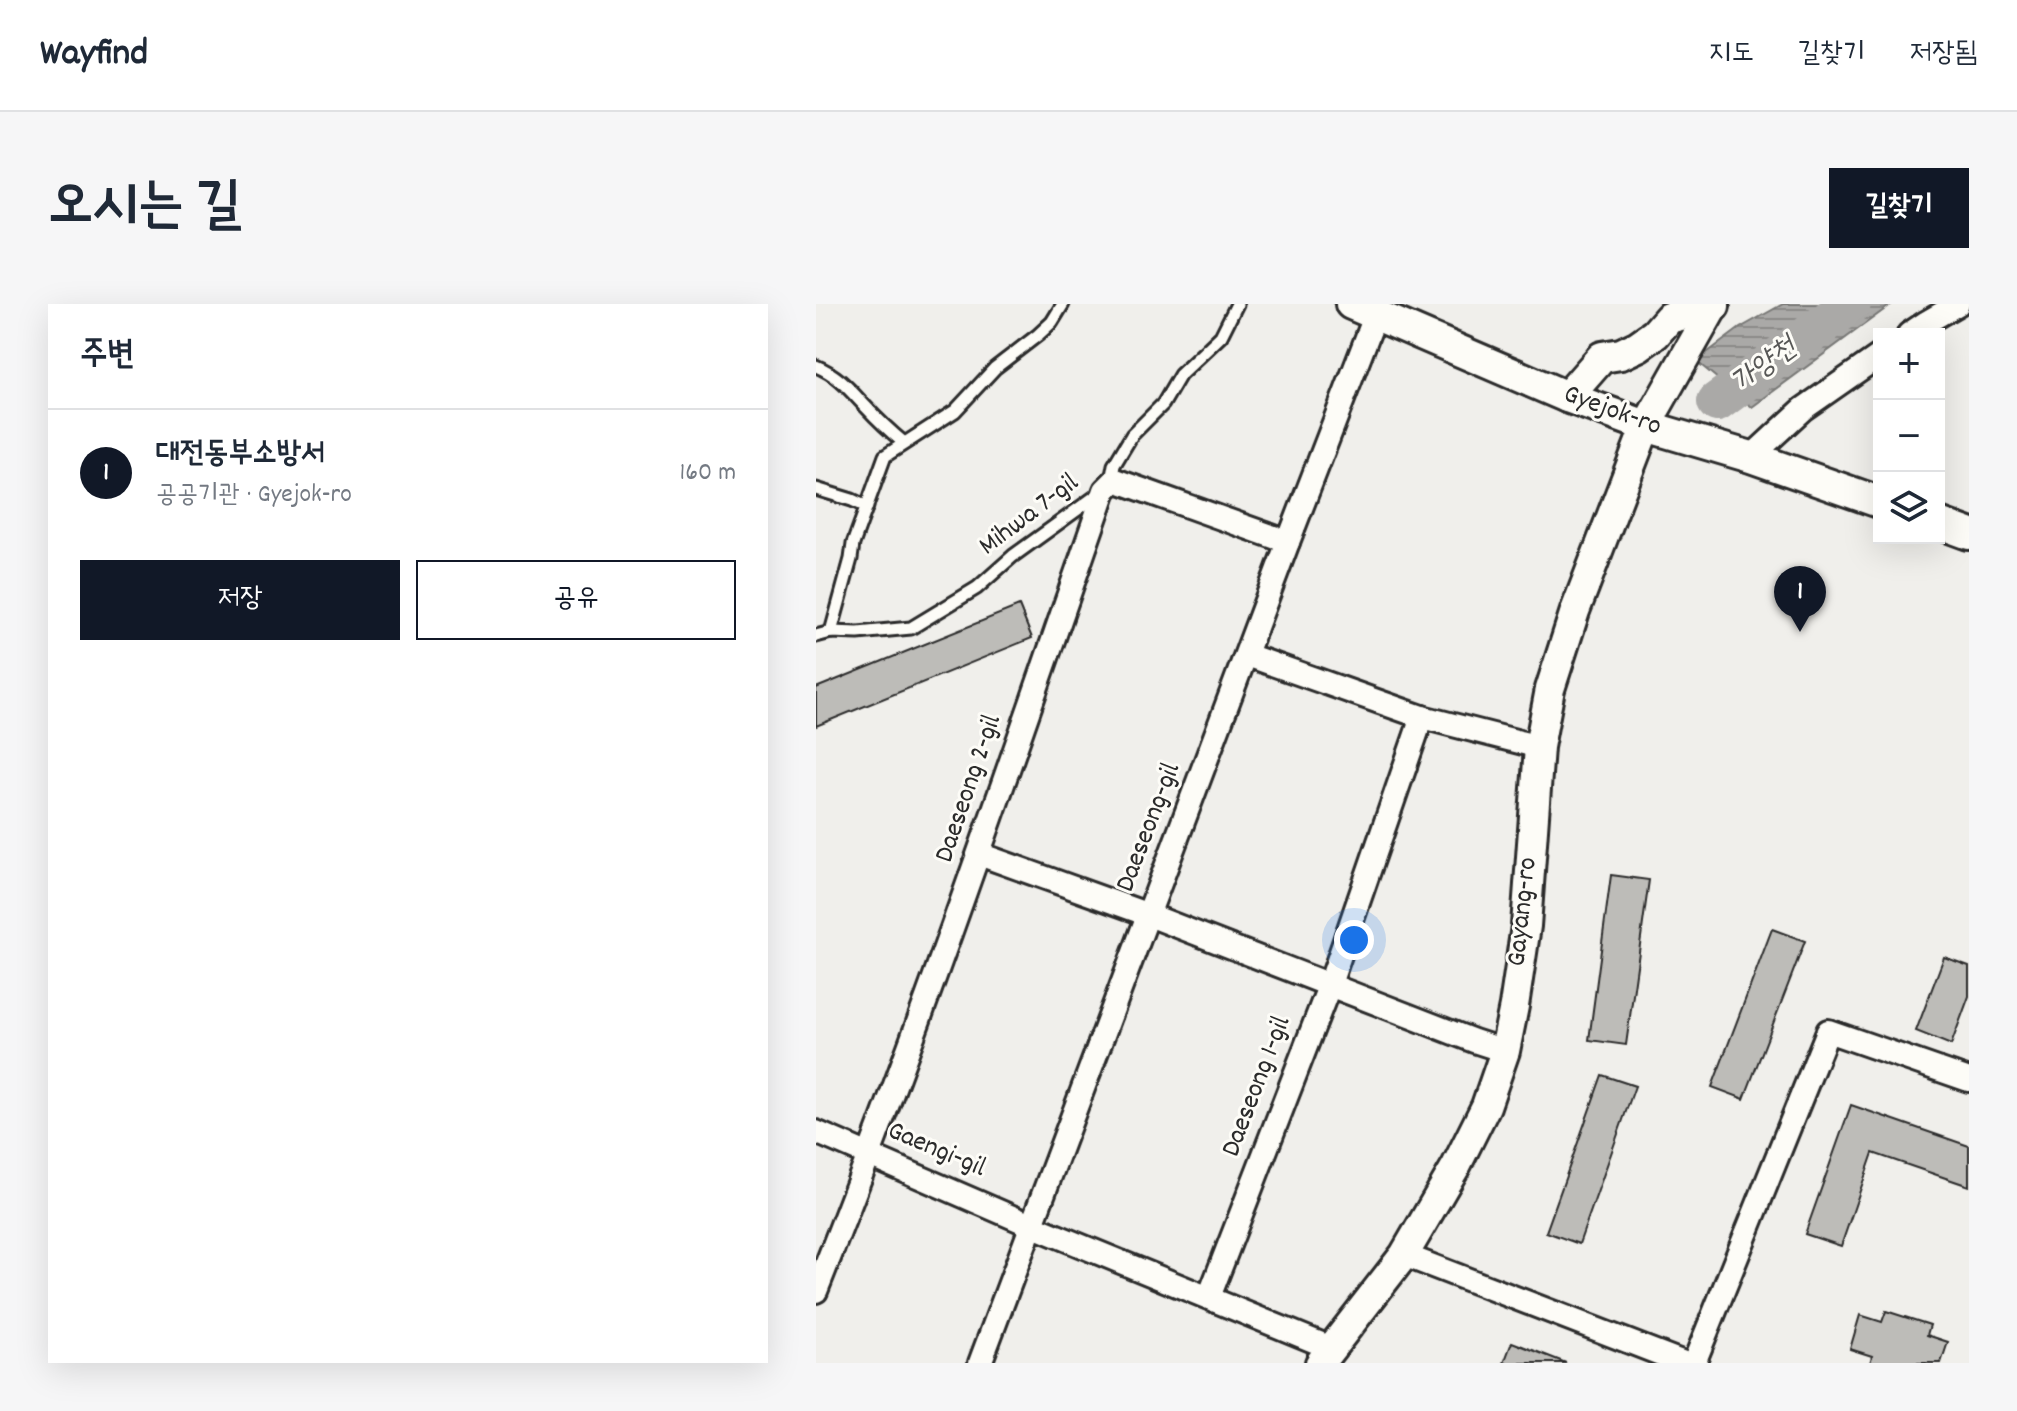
<!DOCTYPE html>
<html lang="ko">
<meta charset="utf-8">
<style>
:root{--surface:#fff;--page:#f6f6f7;--text:#1f2937;--muted:#747a83;--line:#e0e1e3;--accent:#111827}
body{margin:0;font-family:Dekko,"Poor Story",sans-serif;background:var(--page);color:var(--text)}
.controls{position:absolute;right:24px;top:24px;display:grid;overflow:hidden;border-radius:0px;box-shadow:0 8px 32px #0002}
.controls button{width:72px;height:72px;display:grid;place-items:center;padding:0;border:0;border-bottom:2px solid var(--line);background:var(--surface);color:var(--text);font:40px sans-serif}
.you{position:absolute;left:538px;top:636px;width:28px;height:28px;margin:-20px;border:6px solid #fff;border-radius:50%;background:#1a73e8;box-shadow:0 0 0 12px #1a73e833}
.badge{display:grid;place-items:center;width:52px;height:52px;border-radius:50%;background:var(--accent);color:#fff;font-size:26px;font-weight:700}
.pin{position:absolute;translate:-50% -66px;filter:drop-shadow(0 2px 4px #0008)}
.pin::after{content:'';position:absolute;top:42px;width:28px;height:24px;background:inherit;clip-path:polygon(0 0,100% 0,50% 100%)}
.list{margin:0;padding:0;list-style:none}
h2{display:flex;justify-content:space-between;align-items:center;height:104px;margin:0;padding:0 32px;font-size:34px}
h2 small{font-size:26px;font-weight:400;color:var(--muted)}
.list li{display:grid;grid-template-columns:52px 1fr auto;gap:24px;align-items:center;box-sizing:border-box;height:128px;padding:0 32px;border-top:2px solid var(--line)}
.list b{display:block;font-size:30px;white-space:nowrap}
.list p{margin:0;font-size:26px;white-space:nowrap;color:var(--muted)}
.list em{font-size:26px;font-style:normal;color:var(--muted)}
.actions{display:flex;gap:16px;padding:24px 32px}
.actions a{flex:1;padding:18px 0;border:2px solid var(--accent);border-radius:0px;text-align:center;font-size:28px;color:var(--accent)}
.actions .main{background:var(--accent);color:#fff}
.icon{flex:none;width:44px;height:44px;fill:none;stroke:currentColor;stroke-width:2;stroke-linecap:round;stroke-linejoin:round}
.map{position:relative;flex:none;width:1153px;height:1059px;overflow:hidden;border-radius:0px}
header{display:flex;align-items:center;gap:48px;box-sizing:border-box;height:112px;padding:0 40px;background:var(--surface);border-bottom:2px solid var(--line)}
header strong{font-size:38px}
nav{display:flex;gap:44px;margin-inline-start:auto;font-size:28px}
.intro{display:flex;align-items:center;justify-content:space-between;box-sizing:border-box;height:192px;padding:0 48px}
h1{margin:0;font-size:56px}
.button{padding:20px 36px;border-radius:0px;background:var(--accent);color:#fff;font-size:28px;font-weight:700}
main{display:flex;gap:48px;padding:0 48px}
aside{flex:1;background:var(--surface);border-radius:0px;box-shadow:0 8px 32px #0002}
.map>svg:first-child{display:block}
</style>
<header>
<strong>Wayfind</strong>
<nav><a>지도</a><a>길찾기</a><a>저장됨</a></nav>
</header>
<div class="intro"><h1>오시는 길</h1><a class="button">길찾기</a></div>
<main>
<aside>
<h2>주변<small></small></h2>
<ul class="list">
<li><span class="badge">1</span><div><b>대전동부소방서</b><p>공공기관 · Gyejok-ro</p></div><em>160 m</em></li>
</ul>
<div class="actions"><a class="main">저장</a><a>공유</a></div>
</aside>
<div class="map">
<svg width="1153" height="1059" viewBox="0 0 1153 1059">
<defs>
<pattern id="water-rules" width="6" height="5" patternUnits="userSpaceOnUse" patternTransform="scale(2)"><rect width="6" height="5" fill="#aaa9a7"/><path d="M0 2.5h6" fill="none" stroke="#8b8a88"/></pattern>
</defs>
<rect width="100%" height="100%" fill="#f0efeb"/>
<filter id="ink" filterUnits="userSpaceOnUse"><feTurbulence type="fractalNoise" baseFrequency=".0125" numOctaves="2"/><feDisplacementMap in="SourceGraphic" scale="16" xChannelSelector="R" yChannelSelector="G"/><feConvolveMatrix kernelMatrix="1 2 1 2 8 2 1 2 1" color-interpolation-filters="sRGB"/></filter>
<g filter="url(#ink)">
<!-- water -->
<polygon fill="url(#water-rules)" stroke="#777775" stroke-width="2" points="967,0 1076,0 936,103 880,57 924,24"/>
<g fill="none" stroke-linecap="round" stroke-linejoin="round">
<!-- river -->
<polyline stroke="#aaa9a7" stroke-width="40" points="901,98 1035,0"/>
</g>
<!-- building -->
<g fill="#bdbcb8" stroke="#2b2b2b" stroke-width="2">
<polygon points="203,302 216,334 0,422 0,384"/>
<polygon points="795,571 833,576 810,741 773,736"/>
<polygon points="956,625 989,637 928,795 896,783"/>
<polygon points="1128,653 1153,662 1153,692 1135,741 1100,727"/>
<polygon points="786,771 819,782 763,940 730,928"/>
<polygon points="1035,801 1153,842 1153,882 1057,849 1025,942 989,930"/>
<polygon points="1070,1007 1114,1021 1111,1031 1132,1038 1125,1059 1054,1059 1056,1052 1034,1045 1044,1011 1066,1018"/>
<polygon points="696,1038 750,1059 688,1059"/>
</g>
<g fill="none" stroke-linecap="round" stroke-linejoin="round">
<defs>
<g id="service">
<path d="M0 62C22 71 34 86 50 103 62 116 75 128 88 139"/>
<polyline points="0,185 36,196 51,203"/>
<polyline points="15,328 35,255 37,240 69,152 139,107 179,64 222,31 236,18 247,0"/>
<polyline points="0,332 15,328 42,329 95,324 161,284 197,252 294,182 298,161 316,131 347,100 364,71 405,32 421,0"/>
</g>
<g id="minor">
<polyline points="1093,30 1111,18 1142,0"/>
<polyline points="935,153 987,105 1063,52"/>
<polyline points="431,351 606,413 723,443"/>
<polyline points="163,550 333,611 658,737 689,747"/>
<polyline points="0,828 217,922 515,1044"/>
<polyline points="588,951 868,1059"/>
<path d="M0 987C105 723 196 454 289 186L299 176 472 238"/>
<polyline points="393,993 514,680 606,413"/>
<polyline points="164,1059 472,238 560,10"/>
<polyline points="878,1059 1012,727 1153,776"/>
</g>
<polyline id="tertiary" points="504,1059 588,951 640,862 670,802 689,747 698,702 710,622 723,443 734,385 759,307 830,122 899,0"/>
<g id="secondary">
<polyline points="535,0 751,93 830,122 935,153 1063,198"/>
<polyline points="751,93 786,53 805,50 822,42 839,30 853,14 898,2"/>
<polyline points="1123,219 1153,230"/>
</g>
</defs>
<!-- service casing -->
<use href="#service" stroke="#2b2b2b" stroke-width="17"/>
<!-- minor casing -->
<use href="#minor" stroke="#2b2b2b" stroke-width="28"/>
<!-- tertiary casing -->
<use href="#tertiary" stroke="#2b2b2b" stroke-width="34"/>
<!-- secondary casing -->
<use href="#secondary" stroke="#2b2b2b" stroke-width="36"/>
<!-- service -->
<use href="#service" stroke="#fdfcf7" stroke-width="11"/>
<!-- minor -->
<use href="#minor" stroke="#fdfcf7" stroke-width="22"/>
<!-- tertiary -->
<use href="#tertiary" stroke="#fdfcf7" stroke-width="28"/>
<!-- secondary -->
<use href="#secondary" stroke="#fdfcf7" stroke-width="30"/>
</g>
</g>
<g text-anchor="middle" dominant-baseline="central" stroke-width="6" stroke-linejoin="round" paint-order="stroke">
<!-- street labels -->
<g font-size="28" fill="#2b2b2b" stroke="#fdfcf7">
<text transform="translate(796 108) rotate(20)">Gyejok-ro</text>
<text transform="translate(214 212) rotate(-37)">Mihwa 7-gil</text>
<text transform="translate(154 485) rotate(-71)">Daeseong 2-gil</text>
<text transform="translate(334 524) rotate(-69)">Daeseong-gil</text>
<text transform="translate(708 608) rotate(-84)">Gayang-ro</text>
<text transform="translate(442 783) rotate(-69)">Daeseong 1-gil</text>
<text transform="translate(120 847) rotate(23)">Gaengi-gil</text>
</g>
<!-- water labels -->
<g font-size="30" font-style="italic" fill="#575756" stroke="#fdfcf7">
<text transform="translate(949 63) rotate(-36)">가양천</text>
</g>
</g>
</svg>
<div class="controls">
<button>+</button>
<button>−</button>
<button><svg class="icon" aria-label="layers" viewBox="0 0 24 24"><path d="M12 4l9 5-9 5-9-5zM3 14l9 5 9-5"/></svg></button>
</div>
<div class="you"></div>
<div class="pin badge" style="left:984px;top:328px">1</div>
</div>
</main>
